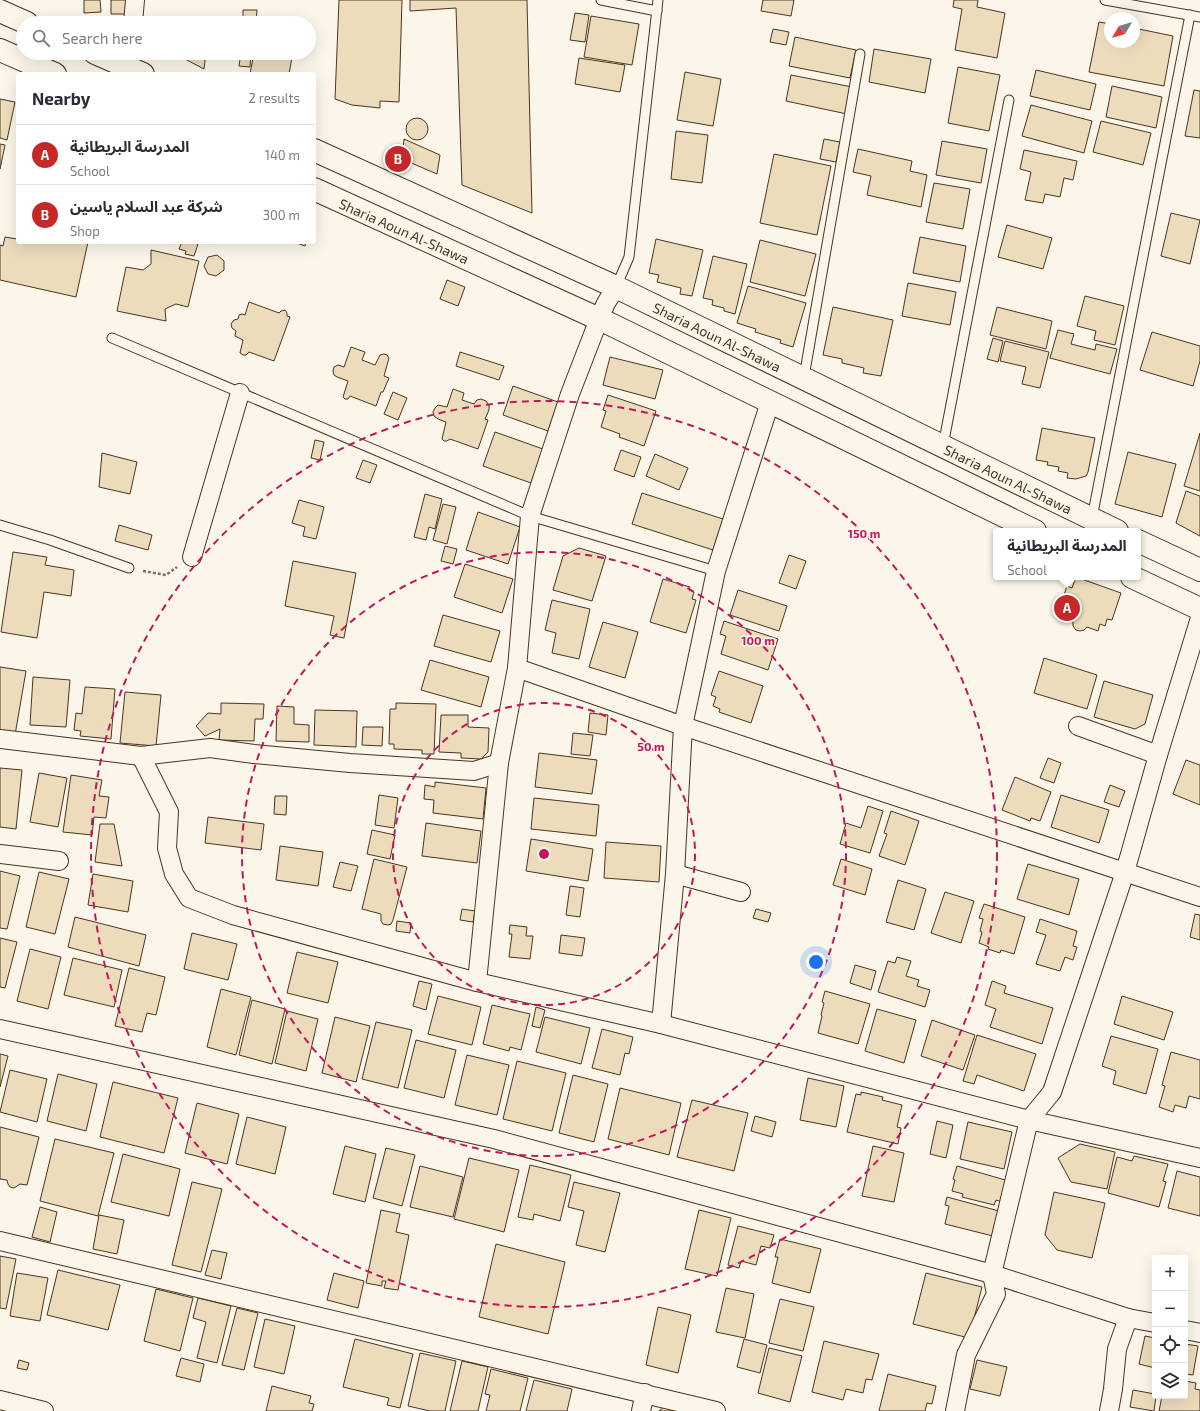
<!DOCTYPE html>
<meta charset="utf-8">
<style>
:root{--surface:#fff;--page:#f2f2f3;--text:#2b2b33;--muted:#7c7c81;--line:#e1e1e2;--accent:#c62828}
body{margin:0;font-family:"Exo 2","Noto Sans Arabic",sans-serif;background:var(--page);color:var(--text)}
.controls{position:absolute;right:12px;bottom:12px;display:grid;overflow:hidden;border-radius:4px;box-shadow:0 4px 16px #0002}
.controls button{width:36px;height:36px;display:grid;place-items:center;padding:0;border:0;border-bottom:1px solid var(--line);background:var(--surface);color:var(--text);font:20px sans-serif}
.compass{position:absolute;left:1104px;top:12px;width:36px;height:36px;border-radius:50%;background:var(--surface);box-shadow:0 4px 16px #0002;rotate:232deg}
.you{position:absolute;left:816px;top:962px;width:14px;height:14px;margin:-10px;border:3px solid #fff;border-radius:50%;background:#1a73e8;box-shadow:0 0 0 6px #1a73e833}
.badge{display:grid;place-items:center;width:26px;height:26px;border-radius:50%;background:var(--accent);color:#fff;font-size:13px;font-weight:700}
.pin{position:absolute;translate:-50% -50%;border:2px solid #fff;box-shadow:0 1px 4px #0006}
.popup{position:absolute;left:993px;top:528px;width:148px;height:52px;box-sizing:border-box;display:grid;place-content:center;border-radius:4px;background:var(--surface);filter:drop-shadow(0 1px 3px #0005);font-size:13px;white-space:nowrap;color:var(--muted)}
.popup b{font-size:15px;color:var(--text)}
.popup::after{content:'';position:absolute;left:50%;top:100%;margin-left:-8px;border:8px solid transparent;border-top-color:var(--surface)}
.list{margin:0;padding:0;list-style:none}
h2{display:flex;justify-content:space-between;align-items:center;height:52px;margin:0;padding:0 16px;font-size:17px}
h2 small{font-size:13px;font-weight:400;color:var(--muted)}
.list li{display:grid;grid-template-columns:26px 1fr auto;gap:12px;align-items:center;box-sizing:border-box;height:60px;padding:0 16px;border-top:1px solid var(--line)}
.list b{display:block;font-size:15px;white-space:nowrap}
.list p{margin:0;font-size:13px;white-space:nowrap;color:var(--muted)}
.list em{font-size:13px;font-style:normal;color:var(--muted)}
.icon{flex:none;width:22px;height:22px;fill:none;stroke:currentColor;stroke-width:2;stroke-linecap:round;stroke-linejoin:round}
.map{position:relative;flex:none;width:1200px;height:1411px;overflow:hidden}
.search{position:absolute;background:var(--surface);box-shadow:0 4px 16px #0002;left:16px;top:16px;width:300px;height:44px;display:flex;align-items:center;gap:10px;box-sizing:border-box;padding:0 14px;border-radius:22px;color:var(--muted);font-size:15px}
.panel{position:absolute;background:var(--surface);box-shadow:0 4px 16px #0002;left:16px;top:72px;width:300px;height:172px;border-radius:4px}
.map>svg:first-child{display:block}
</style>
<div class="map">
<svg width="1200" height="1411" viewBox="0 0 1200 1411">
<rect width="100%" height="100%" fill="#fbf6e9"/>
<!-- building -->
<g fill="#ecdcbc" stroke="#4a3520">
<polygon points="84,0 100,0 101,12 84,13"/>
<polygon points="111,0 126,0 127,14 111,14"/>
<polygon points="339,0 402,0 399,102 380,101 380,108 352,105 335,99"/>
<polygon points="410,0 527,0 532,213 462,185 456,8 410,11"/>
<polygon points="763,0 794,0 791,16 761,11"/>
<polygon points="954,0 978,0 977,7 1005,13 997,58 955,50 962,9 953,7"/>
<polygon points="243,10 257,10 256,23 243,23"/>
<polygon points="575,13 589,15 585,42 570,40"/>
<polygon points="591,16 639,24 632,65 584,57"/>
<polygon points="1099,22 1110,24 1110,42 1134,42 1134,28 1173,36 1164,86 1089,72"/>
<polygon points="773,29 789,32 786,45 770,42"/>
<polygon points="795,37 856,50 850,78 789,66"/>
<polygon points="874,49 931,59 925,93 869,82"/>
<polygon points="186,53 206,53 204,69 185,59"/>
<polygon points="241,53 251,53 250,67 239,66"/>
<polygon points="254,53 267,53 292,57 289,74 250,74"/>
<polygon points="579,58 625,65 620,92 575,84"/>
<polygon points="958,67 1000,75 989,131 948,123"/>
<polygon points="1036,70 1096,84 1090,110 1030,96"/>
<polygon points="685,72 721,79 713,126 677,120"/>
<polygon points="791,75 852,87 847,114 786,101"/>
<polygon points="1112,86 1162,97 1156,128 1106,117"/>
<polygon points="1194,90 1200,91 1200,138 1185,136"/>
<polygon points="0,99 15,102 7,140 0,138"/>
<polygon points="1031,105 1092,121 1084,153 1022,136"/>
<circle cx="417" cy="129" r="11"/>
<polygon points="1101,121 1151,133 1143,165 1093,152"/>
<polygon points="676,131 708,135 702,183 671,179"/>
<polygon points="404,139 440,155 437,174 402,159"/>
<polygon points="824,139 840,142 836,162 820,159"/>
<polygon points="942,141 987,149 981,183 936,175"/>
<polygon points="0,144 5,145 0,169"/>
<polygon points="858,149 912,161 910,171 927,175 921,207 867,195 871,176 853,172"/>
<polygon points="1024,150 1077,161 1073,180 1064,178 1060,197 1045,194 1043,203 1025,200 1031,172 1020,169"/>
<polygon points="774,154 831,166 817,235 760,223"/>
<polygon points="934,183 970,189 963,229 926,222"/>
<polygon points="1171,213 1200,220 1190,264 1161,256"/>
<polygon points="1007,225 1052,238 1043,269 998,257"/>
<polygon points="18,236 18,242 88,242 76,297 0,280 0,245 3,246 5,237 17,239"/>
<polygon points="920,237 966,246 960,282 913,273"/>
<polygon points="656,239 703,250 692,296 680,294 681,288 657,282 659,275 649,273"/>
<polygon points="760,240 816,254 805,296 750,282"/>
<polygon points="182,242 191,242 198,244 194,256 185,254 186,251 179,249"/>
<polygon points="294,242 306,242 305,246"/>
<polygon points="151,250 199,261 188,307 176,304 165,309 166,321 117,311 126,267 143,270 151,264"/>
<polygon points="217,255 224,261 224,270 216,276 208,274 204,266 208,257"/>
<polygon points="713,256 747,264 735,314 724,311 724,308 712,305 713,300 703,298"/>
<polygon points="447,280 465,287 458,306 440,299"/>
<polygon points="908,283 956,292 950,325 902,316"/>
<polygon points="748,286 806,303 793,347 780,343 781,340 755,332 756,329 737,323"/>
<polygon points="1085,296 1124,306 1115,345 1094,340 1096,331 1077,326"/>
<polygon points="249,302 279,313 281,311 285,310 287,313 287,316 290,317 274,361 249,352 246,355 243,355 240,353 243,340 235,336 236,331 232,328 231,324 234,320 238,319 239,315 242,314 245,315"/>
<polygon points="833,307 893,320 881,376 863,373 864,368 842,363 842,359 823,355"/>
<polygon points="997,307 1052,321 1046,349 990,335"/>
<polygon points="1058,330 1074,334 1071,344 1095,350 1096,344 1117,349 1110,374 1050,358"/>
<polygon points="1152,332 1200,346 1200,361 1193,386 1140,370"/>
<polygon points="993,338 1003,341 998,362 987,359"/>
<polygon points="1005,341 1049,352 1040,388 1022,384 1026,367 1000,361"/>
<polygon points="351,347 365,352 362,360 375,365 380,355 384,354 387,355 389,358 384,376 389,378 383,392 381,392 376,406 350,396 348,399 345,399 343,397 348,381 337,377 334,375 333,371 334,367 338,365 344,367"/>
<polygon points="460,352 504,366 499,380 456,366"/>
<polygon points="610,357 663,370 655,399 603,385"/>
<polygon points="513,386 558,402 548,431 503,415"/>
<polygon points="453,389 464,393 462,400 474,404 477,400 481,399 486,401 489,405 489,410 485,419 488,420 478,449 450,439 447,441 444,441 442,439 446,422 438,419 434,416 433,412 435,408 438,405 447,407"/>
<polygon points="393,392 407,398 398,420 384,414"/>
<polygon points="608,395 656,411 644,446 619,437 620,434 601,427 606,411 603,410"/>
<polygon points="1042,428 1095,438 1088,472 1086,476 1076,479 1067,478 1068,473 1058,471 1059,467 1047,465 1048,462 1036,460"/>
<polygon points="495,432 543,449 531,483 483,466"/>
<polygon points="1200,433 1200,491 1184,486"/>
<polygon points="315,440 324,442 320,460 311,458"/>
<polygon points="621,450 641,457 634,477 614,470"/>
<polygon points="1128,452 1176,464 1162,517 1115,504"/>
<polygon points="102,453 137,462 130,494 99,487"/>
<polygon points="655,454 688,468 679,490 646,476"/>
<polygon points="363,460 377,465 370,483 356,478"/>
<polygon points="1186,491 1200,496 1200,536 1176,523"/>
<polygon points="642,493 723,519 713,550 632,524"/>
<polygon points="425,494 442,499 435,529 429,527 426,540 414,537"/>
<polygon points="299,500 324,507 316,539 303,536 305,527 292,523"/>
<polygon points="443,504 456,507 447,544 433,540"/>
<polygon points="478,512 520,527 508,564 466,550"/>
<polygon points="119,525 152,535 148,550 115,541"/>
<polygon points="445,546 457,549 453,564 441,561"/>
<polygon points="579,548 606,556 592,601 553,590 563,556"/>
<polygon points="13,552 47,557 45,565 74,570 71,596 44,592 37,638 1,632"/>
<polygon points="789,555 806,561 796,589 779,583"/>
<polygon points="293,561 356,573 344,638 330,635 334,616 285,606"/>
<polygon points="465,564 513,579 502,613 454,597"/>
<polygon points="1076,577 1121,593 1112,620 1107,619 1105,626 1100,624 1098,631 1087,627 1084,630 1080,631 1076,630 1073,626 1073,622 1057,616 1067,586 1072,588"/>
<polygon points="663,579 690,587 689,590 694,592 692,599 696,600 686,633 650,622"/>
<polygon points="738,590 787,606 779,631 730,615"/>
<polygon points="552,600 590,609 579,659 552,653 556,633 545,630"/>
<polygon points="443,615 500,631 491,662 434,646"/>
<polygon points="724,621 778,639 768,670 721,654 726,636 720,634"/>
<polygon points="603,622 638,632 625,678 589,667"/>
<polygon points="1044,658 1097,675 1087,709 1034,693"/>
<polygon points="430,660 489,677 481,707 421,690"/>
<polygon points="0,667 26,671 15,735 0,732"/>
<polygon points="719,671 763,686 751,723 719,712 720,709 713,706 716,697 711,695"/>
<polygon points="33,677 70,680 66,727 30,725"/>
<polygon points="1104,681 1153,695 1145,724 1135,729 1094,717"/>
<polygon points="85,687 115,689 111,739 80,736 81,731 74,730 76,713 82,714"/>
<polygon points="125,692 161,695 156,746 120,743"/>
<polygon points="221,703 264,704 263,719 255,719 254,741 219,740 220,729 205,736 196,726 208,713 221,714"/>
<polygon points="396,703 436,704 434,754 422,754 422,750 394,749 394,744 389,744 390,709 396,709"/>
<polygon points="277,706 294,707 294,724 309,725 309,742 276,741"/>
<polygon points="315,710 357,711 356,747 314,745"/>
<polygon points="590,713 608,715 606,735 588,732"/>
<polygon points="441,715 468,715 468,727 489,728 488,752 481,759 461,758 461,753 439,752"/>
<polygon points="363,727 383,727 382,746 362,745"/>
<polygon points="573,733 593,735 590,756 571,754"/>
<polygon points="539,753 597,760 592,794 535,787"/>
<polygon points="1048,758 1061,763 1054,783 1040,778"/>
<polygon points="1186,760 1200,765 1200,805 1173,794"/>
<polygon points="0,768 22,770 16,829 0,827"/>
<polygon points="39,773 67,778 58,827 30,822"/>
<polygon points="71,775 102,780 99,796 109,797 106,818 94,817 92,835 63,832"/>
<polygon points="1015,777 1051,792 1040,821 1031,818 1030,821 1002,810"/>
<polygon points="435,782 486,788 483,819 433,813 434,800 424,799 425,785 435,787"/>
<polygon points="1110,785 1125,791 1119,807 1104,802"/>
<polygon points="379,795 398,798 394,828 375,825"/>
<polygon points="1061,795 1109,810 1099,843 1051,827"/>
<polygon points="275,796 287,796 286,815 274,814"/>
<polygon points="534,798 599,805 596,836 531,829"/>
<polygon points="868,806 883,811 870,853 840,844 846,823 861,828"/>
<polygon points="891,811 919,821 905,865 879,856 887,834 884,833"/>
<polygon points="208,817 264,824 261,850 205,843"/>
<polygon points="426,823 481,831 477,863 422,856"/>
<polygon points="100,824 114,824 122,866 95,862"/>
<polygon points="372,830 395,835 390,859 367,854"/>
<polygon points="531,839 593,849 588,881 526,871"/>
<polygon points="606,842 661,846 659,882 604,878"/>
<polygon points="280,846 323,852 318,886 276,880"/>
<polygon points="374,859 407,867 393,920 391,924 388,925 383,924 381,921 381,914 362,909"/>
<polygon points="841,859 872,869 865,895 833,885"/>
<polygon points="340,862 358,866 351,891 333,887"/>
<polygon points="1028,864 1079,879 1069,915 1017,899"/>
<polygon points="0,871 20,876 7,929 0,928"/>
<polygon points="39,872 69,879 55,934 26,927"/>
<polygon points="93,874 133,881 128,912 88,905"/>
<polygon points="898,880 926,889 914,930 886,922"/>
<polygon points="570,886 584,888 580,917 566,915"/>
<polygon points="945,892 974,901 961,943 931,933"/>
<polygon points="984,904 1025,917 1014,954 1001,950 1000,953 988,949 989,947 979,943 982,932 980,931 983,919 979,918"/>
<polygon points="462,909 475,911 473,922 460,920"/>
<polygon points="756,909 771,913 768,922 753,918"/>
<polygon points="1195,914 1200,915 1200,940 1190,937"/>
<polygon points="75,917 146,935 139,966 68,947"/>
<polygon points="1040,919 1077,931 1073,946 1077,947 1073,960 1065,957 1060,971 1036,964 1046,935 1036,932"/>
<polygon points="397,921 411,923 410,933 396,931"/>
<polygon points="510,925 527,927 526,936 533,936 530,959 509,957 512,934 509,934"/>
<polygon points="192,933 237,944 228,980 184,969"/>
<polygon points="561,935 585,938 582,956 559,953"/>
<polygon points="0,938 17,942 5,988 0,987"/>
<polygon points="30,949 61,957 48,1009 17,1001"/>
<polygon points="297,952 338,962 328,1003 287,993"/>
<polygon points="897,957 911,961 906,976 919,980 917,986 930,990 925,1007 878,992 888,961 895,963"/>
<polygon points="73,958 122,970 114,1007 64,995"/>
<polygon points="855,965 876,971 871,990 850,983"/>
<polygon points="129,968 165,977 156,1015 147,1013 142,1032 115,1026"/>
<polygon points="419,981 432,984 426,1010 413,1006"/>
<polygon points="992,981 1006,986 1004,993 1053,1008 1042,1044 990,1027 996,1009 985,1005"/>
<polygon points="221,989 251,997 236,1055 207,1047"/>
<polygon points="825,991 870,1004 858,1044 818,1033 822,1016 821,1015 824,1003 822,1002"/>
<polygon points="438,996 481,1007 472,1045 428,1034"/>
<polygon points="1122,996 1173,1012 1164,1040 1114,1024"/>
<polygon points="252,1000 285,1009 272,1064 239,1055"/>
<polygon points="492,1005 530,1014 521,1050 510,1047 509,1051 483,1044"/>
<polygon points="536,1007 545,1010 540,1028 532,1026"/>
<polygon points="877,1009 916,1020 904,1063 865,1051"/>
<polygon points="287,1011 318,1019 306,1071 275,1063"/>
<polygon points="335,1017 370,1026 356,1082 322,1073"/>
<polygon points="545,1017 590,1028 581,1064 536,1052"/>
<polygon points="932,1020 975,1035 963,1070 921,1056"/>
<polygon points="376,1022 412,1030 398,1088 362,1079"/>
<polygon points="602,1029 633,1037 629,1054 625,1053 620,1075 592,1068"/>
<polygon points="977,1035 1036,1054 1024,1091 977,1075 974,1084 963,1081"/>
<polygon points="1111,1036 1158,1049 1146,1094 1113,1084 1116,1071 1102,1066"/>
<polygon points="416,1040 456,1050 444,1098 404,1088"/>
<polygon points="1171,1052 1200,1060 1200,1099 1189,1096 1186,1108 1175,1105 1173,1112 1159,1107 1165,1086 1162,1085"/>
<polygon points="0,1054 8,1056 0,1087"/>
<polygon points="467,1055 509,1065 497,1115 455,1105"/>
<polygon points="517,1061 566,1073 552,1131 503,1119"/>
<polygon points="10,1070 47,1079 37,1122 0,1112"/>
<polygon points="58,1074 97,1084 86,1131 47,1121"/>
<polygon points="573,1075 608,1084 594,1142 559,1133"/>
<polygon points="808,1078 844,1086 836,1127 800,1120"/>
<polygon points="113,1082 178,1098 164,1153 100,1137"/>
<polygon points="620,1088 681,1103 669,1155 608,1139"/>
<polygon points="861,1092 883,1097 882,1100 902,1105 897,1127 901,1128 898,1144 847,1132 856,1094 861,1095"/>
<polygon points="692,1100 748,1113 734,1171 677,1157"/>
<polygon points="197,1103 239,1114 227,1164 185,1153"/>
<polygon points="755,1116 776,1122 772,1137 751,1131"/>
<polygon points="247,1117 286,1127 275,1174 236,1164"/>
<polygon points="937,1121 953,1125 946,1158 930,1154"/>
<polygon points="968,1122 1012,1132 1004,1169 960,1159"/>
<polygon points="0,1127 39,1137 27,1185 20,1184 14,1188 10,1187 8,1184 7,1180 0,1179"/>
<polygon points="55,1139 114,1153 98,1216 40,1201"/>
<polygon points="1080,1144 1115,1152 1107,1189 1071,1182 1058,1158"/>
<polygon points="345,1146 376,1154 365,1202 333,1194"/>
<polygon points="873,1146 904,1153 894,1202 862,1196"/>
<polygon points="386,1148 415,1155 402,1206 373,1198"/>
<polygon points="123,1154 180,1169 169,1216 111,1202"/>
<polygon points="1134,1156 1168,1164 1163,1181 1166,1182 1159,1207 1108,1193 1117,1157 1132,1161"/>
<polygon points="469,1158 519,1170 504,1232 454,1219"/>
<polygon points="530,1165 571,1175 560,1221 534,1214 533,1220 518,1217"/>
<polygon points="420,1166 463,1177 453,1217 410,1207"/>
<polygon points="957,1166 1012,1182 1005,1203 996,1200 994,1205 962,1197 963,1194 952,1191 955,1180 953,1179"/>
<polygon points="1177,1171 1200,1177 1200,1216 1168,1208"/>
<polygon points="192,1182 222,1189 201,1272 172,1265"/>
<polygon points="574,1182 620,1193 605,1252 576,1245 584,1211 568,1207"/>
<polygon points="1054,1192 1105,1203 1092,1258 1057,1250 1045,1235"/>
<polygon points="947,1197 999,1211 993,1236 945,1224 949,1206 945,1205"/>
<polygon points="40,1207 57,1212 50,1242 32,1237"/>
<polygon points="381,1210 400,1214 396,1232 409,1235 398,1290 384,1288 386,1281 382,1281 382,1286 366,1283"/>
<polygon points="699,1210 731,1218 717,1276 685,1269"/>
<polygon points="99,1215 124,1220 117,1254 93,1249"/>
<polygon points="738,1226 774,1235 770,1248 761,1246 756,1265 741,1261 739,1268 728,1265"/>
<polygon points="780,1239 821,1249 810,1293 772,1283 778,1257 775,1257"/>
<polygon points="496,1244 565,1262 548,1334 479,1317"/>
<polygon points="212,1250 227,1253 221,1279 205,1275"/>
<polygon points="0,1256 16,1259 6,1309 0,1308"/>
<polygon points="58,1270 120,1285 108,1330 47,1315"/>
<polygon points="17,1273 48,1278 40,1321 10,1316"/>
<polygon points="334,1273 364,1281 358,1308 327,1300"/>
<polygon points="926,1273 982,1287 969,1338 913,1324"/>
<polygon points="726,1288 754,1294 745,1338 716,1332"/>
<polygon points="156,1289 193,1298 180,1351 144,1341"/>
<polygon points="198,1298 231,1306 217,1363 197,1358 206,1322 193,1318"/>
<polygon points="780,1299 814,1307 803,1351 769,1343"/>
<polygon points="658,1307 691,1315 678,1373 646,1365"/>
<polygon points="237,1308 258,1313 244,1370 222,1365"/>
<polygon points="265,1319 295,1326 284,1374 254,1367"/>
<polygon points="1145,1336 1155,1338 1155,1368 1139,1364"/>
<polygon points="355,1339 413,1354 400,1408 387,1405 389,1398 343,1387"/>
<polygon points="744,1339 767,1345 760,1373 737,1367"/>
<polygon points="824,1341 879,1354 872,1380 866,1379 863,1393 846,1389 843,1400 812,1392"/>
<polygon points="1185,1344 1198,1346 1193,1375 1185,1374"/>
<polygon points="769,1348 802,1356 790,1402 758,1393"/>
<polygon points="420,1353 456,1361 445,1411 430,1411 408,1406"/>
<polygon points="181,1358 204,1364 200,1382 176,1376"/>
<polygon points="19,1360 29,1363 27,1370 17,1368"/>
<polygon points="977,1360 1007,1367 1000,1396 970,1389"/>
<polygon points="462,1361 488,1367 478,1411 450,1411"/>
<polygon points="491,1369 528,1378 520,1411 486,1411 490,1395 485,1394"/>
<polygon points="888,1374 936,1386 932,1404 927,1403 925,1411 879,1411"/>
<polygon points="534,1380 572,1389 567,1411 526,1411"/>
<polygon points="1185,1381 1196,1383 1195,1389 1200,1390 1200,1411 1159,1411 1162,1396 1185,1396"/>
<polygon points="272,1386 311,1396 309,1403 314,1404 312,1411 266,1411"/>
<polygon points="1133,1390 1155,1394 1156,1396 1154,1411 1130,1407"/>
<polygon points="666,1405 690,1411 659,1411"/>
</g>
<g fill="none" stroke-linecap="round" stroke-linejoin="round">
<defs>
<g id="lane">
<polyline points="601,0 657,11"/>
<polyline points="1105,0 1200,17"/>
<polyline points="616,287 629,257 658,0"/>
<polyline points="112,338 530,516 716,571"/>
<polyline points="804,377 860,54"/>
<polyline points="943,446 1009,100"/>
<polyline points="1092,518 1190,15"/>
<polyline points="0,525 50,540 129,568"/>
</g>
<g id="street">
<polyline points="133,23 135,0"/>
<polyline points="192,557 240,393"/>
<polyline points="517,668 683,726 1200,897"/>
<polyline points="1078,726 1158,755"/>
<polyline points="0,739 141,756 210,748 254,754 350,763 474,771 499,763"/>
<polyline points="141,756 169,812 167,848 174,874 189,898 233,915 477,982 661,1024 1029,1120 1200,1158"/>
<polyline points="0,854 59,861"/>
<polyline points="675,874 741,892"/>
<polyline points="477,982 499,763 517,668 530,516 570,394 599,319 606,303 616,287"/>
<polyline points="661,1024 675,874 683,726 716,571 770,402"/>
<polyline points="0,1029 494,1139 992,1274 1029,1120 1052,1092 1125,872 1158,755 1200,618"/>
<polyline points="0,1241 716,1411"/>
<polyline points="1185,1330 1200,1333"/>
<polyline points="0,1400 44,1411"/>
<polyline points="641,1411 645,1393"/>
<polyline points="955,1411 966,1355 996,1294 992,1274 1128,1318 1155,1323"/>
<polyline points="1109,1411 1113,1389 1117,1349 1128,1318"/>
</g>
<g id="secondary">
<polyline points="0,11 27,23"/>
<polyline points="0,50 55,74"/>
<polyline points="95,53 143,74"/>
<polyline points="314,150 616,287 1117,531"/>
<polyline points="314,189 610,324 1035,531"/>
<polyline points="1138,541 1200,570"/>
<polyline points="1132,577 1200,609"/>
</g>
</defs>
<!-- lane casing -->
<use href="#lane" stroke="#4a3520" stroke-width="11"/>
<!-- street casing -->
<use href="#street" stroke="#4a3520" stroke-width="20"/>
<!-- secondary casing -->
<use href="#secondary" stroke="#4a3520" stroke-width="24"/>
<!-- path -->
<polyline stroke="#7f6f5c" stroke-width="2.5" stroke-dasharray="3 2" stroke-linecap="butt" points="143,571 166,575 177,567"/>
<!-- lane -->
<use href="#lane" stroke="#fbf6e9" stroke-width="9"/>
<!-- street -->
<use href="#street" stroke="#fbf6e9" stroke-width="18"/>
<!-- secondary -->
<use href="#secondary" stroke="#fbf6e9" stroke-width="22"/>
</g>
<!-- distance rings -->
<g fill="none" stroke="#c2185b" stroke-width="2" stroke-dasharray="7 5">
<circle cx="544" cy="854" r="151"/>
<circle cx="544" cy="854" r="302"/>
<circle cx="544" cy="854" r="453"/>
</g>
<g text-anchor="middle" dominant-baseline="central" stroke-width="3" stroke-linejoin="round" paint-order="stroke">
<!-- street labels -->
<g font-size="14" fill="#4a3520" stroke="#fbf6e9">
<text transform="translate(404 231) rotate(24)">Sharia Aoun Al-Shawa</text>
<text transform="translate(717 337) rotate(26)">Sharia Aoun Al-Shawa</text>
<text transform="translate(1008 479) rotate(26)">Sharia Aoun Al-Shawa</text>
</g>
</g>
<circle cx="544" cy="854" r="6" fill="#c2185b" stroke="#fbf6e9" stroke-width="2"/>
<g font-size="12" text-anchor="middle" font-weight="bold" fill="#c2185b" stroke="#fbf6e9" stroke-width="3" stroke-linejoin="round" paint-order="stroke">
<text x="864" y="538">150 m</text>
<text x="758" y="645">100 m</text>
<text x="651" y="751">50 m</text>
</g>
</svg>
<div class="controls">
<button>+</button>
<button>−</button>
<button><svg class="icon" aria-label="locate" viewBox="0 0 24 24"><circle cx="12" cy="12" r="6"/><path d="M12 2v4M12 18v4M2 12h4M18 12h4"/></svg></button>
<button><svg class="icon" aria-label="layers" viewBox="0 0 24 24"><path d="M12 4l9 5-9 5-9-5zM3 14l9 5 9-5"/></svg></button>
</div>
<svg class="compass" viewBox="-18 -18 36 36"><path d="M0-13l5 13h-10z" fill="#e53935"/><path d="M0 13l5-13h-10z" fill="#7c7c81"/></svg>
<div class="you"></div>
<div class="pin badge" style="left:1067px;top:608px">A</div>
<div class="popup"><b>المدرسة البريطانية</b>School</div>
<div class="pin badge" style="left:398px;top:159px">B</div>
<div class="search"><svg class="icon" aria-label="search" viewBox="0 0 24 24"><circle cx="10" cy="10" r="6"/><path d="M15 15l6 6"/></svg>Search here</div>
<section class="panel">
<h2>Nearby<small>2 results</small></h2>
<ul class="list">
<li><span class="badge">A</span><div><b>المدرسة البريطانية</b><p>School</p></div><em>140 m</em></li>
<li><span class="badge">B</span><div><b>شركة عبد السلام ياسين</b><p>Shop</p></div><em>300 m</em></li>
</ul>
</section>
</div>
